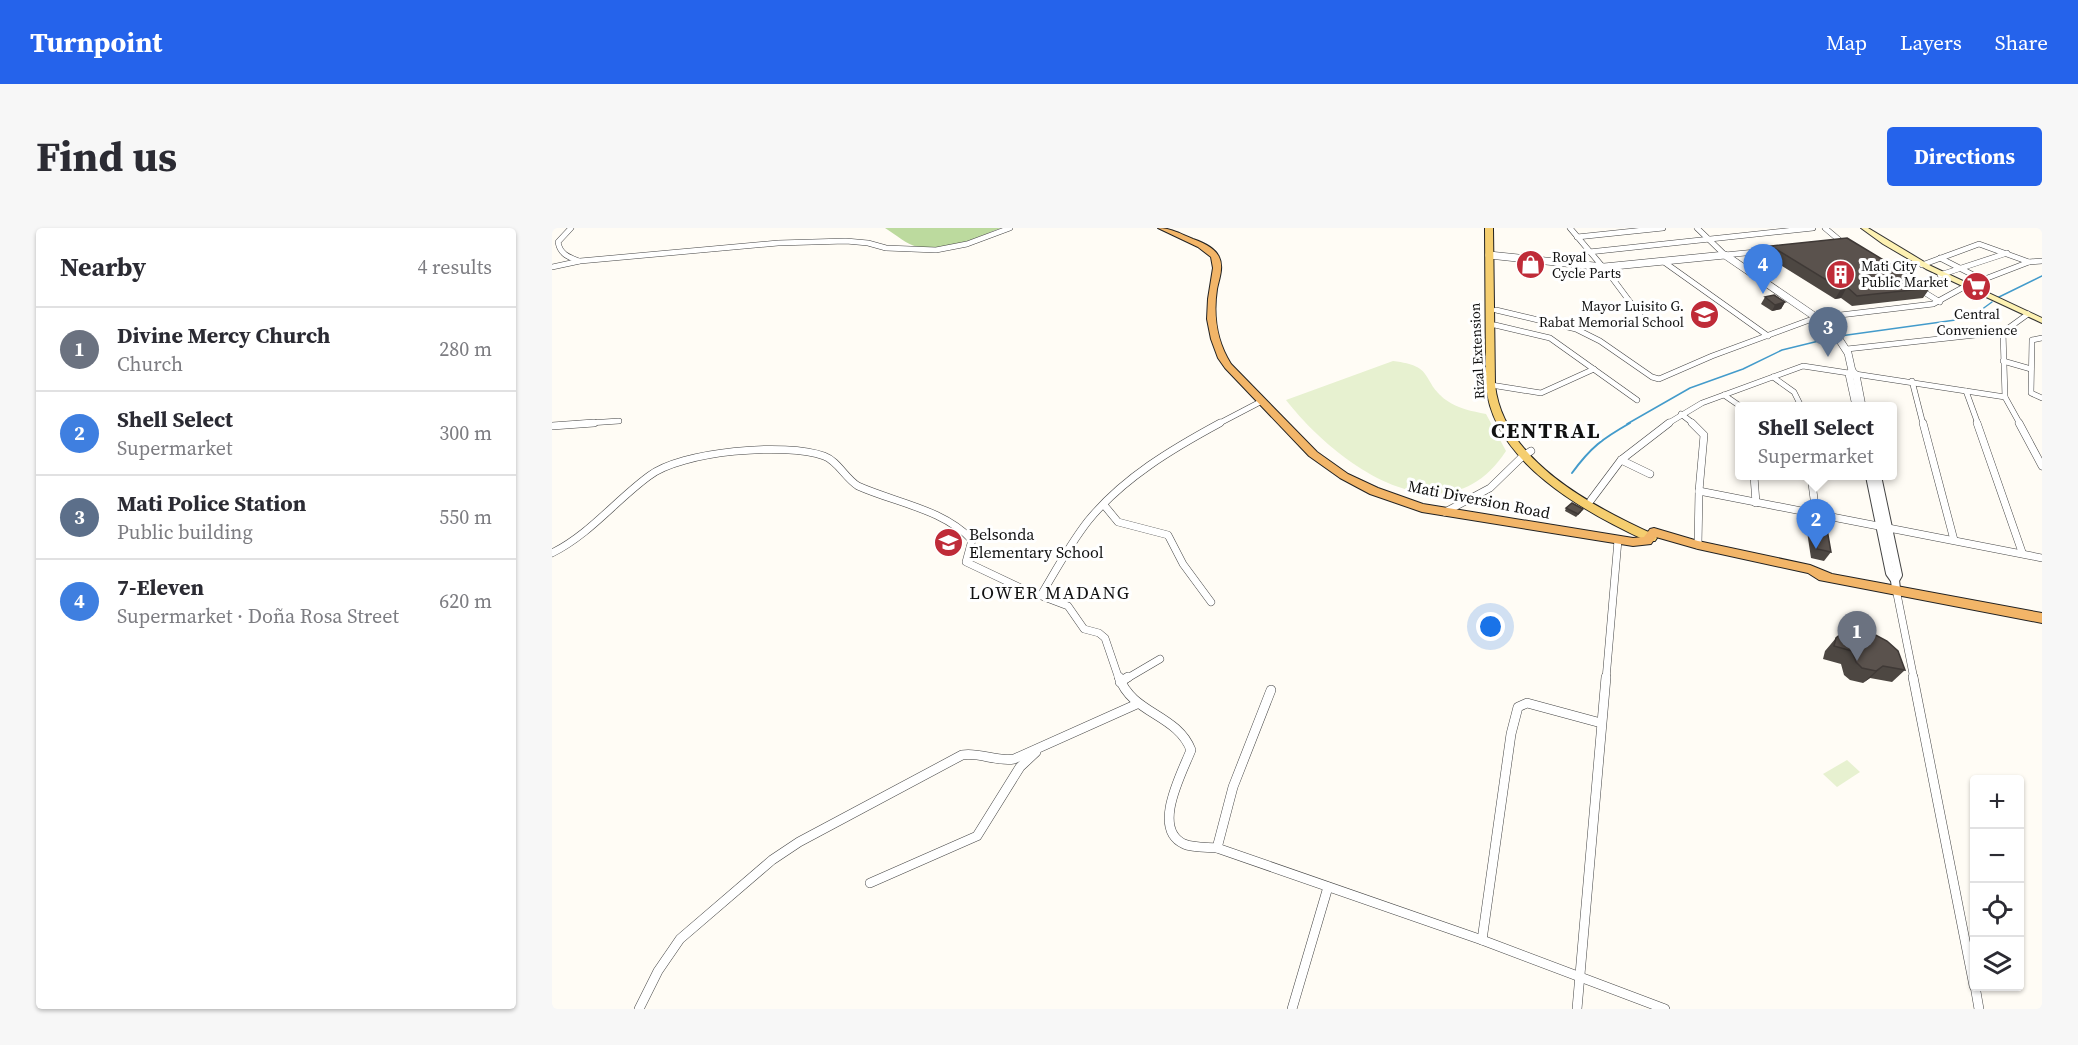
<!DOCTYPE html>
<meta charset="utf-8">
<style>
:root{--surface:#fff;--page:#f7f7f7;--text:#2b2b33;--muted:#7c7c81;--line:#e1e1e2;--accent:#2563eb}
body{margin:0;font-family:"Source Serif 4",serif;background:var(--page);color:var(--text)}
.controls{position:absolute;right:18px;bottom:18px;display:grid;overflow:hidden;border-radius:6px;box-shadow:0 2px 4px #0004}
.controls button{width:54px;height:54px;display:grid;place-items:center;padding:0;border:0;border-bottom:2px solid var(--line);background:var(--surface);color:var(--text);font:30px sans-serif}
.you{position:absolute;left:939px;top:399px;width:21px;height:21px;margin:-15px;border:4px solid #fff;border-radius:50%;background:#1a73e8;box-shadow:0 0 0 9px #1a73e833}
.badge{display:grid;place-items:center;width:39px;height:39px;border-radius:50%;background:var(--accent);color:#fff;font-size:20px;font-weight:700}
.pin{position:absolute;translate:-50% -50px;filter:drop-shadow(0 2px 3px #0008)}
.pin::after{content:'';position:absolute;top:32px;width:21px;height:18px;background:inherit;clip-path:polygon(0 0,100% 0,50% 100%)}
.popup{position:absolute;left:1183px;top:174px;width:162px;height:78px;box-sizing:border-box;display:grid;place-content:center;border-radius:6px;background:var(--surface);filter:drop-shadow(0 2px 4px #0005);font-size:20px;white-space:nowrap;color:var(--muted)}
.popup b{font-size:22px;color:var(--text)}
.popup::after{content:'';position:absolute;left:50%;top:100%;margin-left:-12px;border:12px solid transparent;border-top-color:var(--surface)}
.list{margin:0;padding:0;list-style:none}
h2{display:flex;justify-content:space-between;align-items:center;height:78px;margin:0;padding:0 24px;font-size:26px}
h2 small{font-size:20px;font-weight:400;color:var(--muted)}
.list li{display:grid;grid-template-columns:39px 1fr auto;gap:18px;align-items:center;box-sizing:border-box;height:84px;padding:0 24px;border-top:2px solid var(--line)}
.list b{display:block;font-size:22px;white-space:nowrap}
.list p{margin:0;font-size:20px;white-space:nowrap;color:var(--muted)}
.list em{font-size:20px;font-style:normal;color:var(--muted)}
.icon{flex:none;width:33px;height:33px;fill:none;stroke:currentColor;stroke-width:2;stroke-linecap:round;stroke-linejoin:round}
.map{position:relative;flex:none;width:1490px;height:781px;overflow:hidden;border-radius:6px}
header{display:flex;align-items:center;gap:36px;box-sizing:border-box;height:84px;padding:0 30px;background:var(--accent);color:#fff}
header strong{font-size:28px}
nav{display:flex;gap:33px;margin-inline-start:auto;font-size:21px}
.intro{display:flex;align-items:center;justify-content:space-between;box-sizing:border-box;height:144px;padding:0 36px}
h1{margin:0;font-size:42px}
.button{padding:15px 27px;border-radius:6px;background:var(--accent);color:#fff;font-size:21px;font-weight:700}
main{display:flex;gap:36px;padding:0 36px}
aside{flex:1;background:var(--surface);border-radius:6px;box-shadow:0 2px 4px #0004}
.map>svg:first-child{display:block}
</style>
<header>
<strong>Turnpoint</strong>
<nav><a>Map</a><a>Layers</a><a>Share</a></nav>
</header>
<div class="intro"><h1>Find us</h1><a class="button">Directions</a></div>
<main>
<aside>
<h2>Nearby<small>4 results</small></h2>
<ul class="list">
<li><span class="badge" style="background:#6b7280">1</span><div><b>Divine Mercy Church</b><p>Church</p></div><em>280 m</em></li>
<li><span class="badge" style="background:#3f7fe0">2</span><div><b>Shell Select</b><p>Supermarket</p></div><em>300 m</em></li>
<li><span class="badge" style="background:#5c6f8a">3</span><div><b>Mati Police Station</b><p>Public building</p></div><em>550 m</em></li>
<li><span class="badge" style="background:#3f7fe0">4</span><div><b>7-Eleven</b><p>Supermarket · Doña Rosa Street</p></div><em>620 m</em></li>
</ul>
</aside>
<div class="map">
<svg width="1490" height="781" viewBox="0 0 1490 781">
<rect width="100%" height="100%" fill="#fffcf5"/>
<!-- forest -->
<path fill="#bcda9e" d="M333 0H449C425 9 394 25 366 19 355 17 343 6 333 0Z"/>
<!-- pitch -->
<g fill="#e7f1d0">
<path d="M841 133C884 138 868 152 894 172 906 181 920 183 934 186L954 223C893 317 783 235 734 172Z"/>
<polygon points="1295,532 1308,544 1285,559 1271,546"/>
</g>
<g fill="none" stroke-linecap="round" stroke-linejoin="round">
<!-- stream-far1 -->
<g stroke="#439bcb" stroke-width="1.5">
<polyline points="1445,70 1490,48"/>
<polyline points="1288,108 1418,90 1440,74"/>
<polyline points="1075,196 1138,160 1191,141 1230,122 1279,110"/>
</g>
<!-- stream -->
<path stroke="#439bcb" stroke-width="2" d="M1020 245C1039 219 1050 211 1078 195"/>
<defs>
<g id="minor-far2">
<path d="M19 0 6 14C8 26 16 29 27 33"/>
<polyline points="1018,0 1050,38"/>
<polyline points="1145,0 1173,27 1224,22"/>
<polyline points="1273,0 1292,16"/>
<polyline points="1025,9 1111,0"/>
<polyline points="1037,24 1261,0"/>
<polyline points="1388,30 1431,52"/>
<polyline points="1112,34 1216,108"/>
<polyline points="1370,37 1427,16 1477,34"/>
<polyline points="0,39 28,33 226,15 294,13 316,15 334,20 384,22 415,16 458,0"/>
<polyline points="1052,39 1096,98"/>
<polyline points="1388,47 1455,25"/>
<polyline points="1367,61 1388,74"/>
<polyline points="944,82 1024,101 1048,113 1100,149 1107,151 1160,128 1263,90 1381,76 1412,59 1477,34 1490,33"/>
<polyline points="943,97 998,110 1085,172"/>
<polyline points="1451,104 1453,169 1468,196"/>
<polyline points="1490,110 1480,112 1479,165 1490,170"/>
<polyline points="1295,121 1451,104 1476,86"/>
<polyline points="1451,133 1479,141"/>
<polyline points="1221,149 1242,164 1249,178"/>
<polyline points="1360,153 1371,196"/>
<polyline points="939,157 989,165 1042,141"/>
<polyline points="1414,163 1426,196"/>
<polyline points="1172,167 1188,178"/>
<polyline points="1129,186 1142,196"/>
<polyline points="22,196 67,193"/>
<polyline points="666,196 710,173"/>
<polyline points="1115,196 1150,175 1251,138 1453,169"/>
</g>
<g id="minor-far1">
<polyline points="1140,195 1152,207 1147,263 1146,317"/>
<polyline points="1371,195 1402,312"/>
<polyline points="1425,195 1470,324"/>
<polyline points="1467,195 1490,238"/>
<polyline points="0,198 42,195"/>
<polyline points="1069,232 1098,246"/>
<polyline points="1202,248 1204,275"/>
<polyline points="1259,248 1264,286"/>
<polyline points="1147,263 1490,330"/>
<polyline points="1039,272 1069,232 1117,195"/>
<polyline points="552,277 566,294 616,307 631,336 659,374"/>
<polyline points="893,284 938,260 971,228 979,223"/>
<path d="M0 325C38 306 63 273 97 248 129 223 234 214 272 228 286 233 293 250 306 258 344 275 391 281 420 312L414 334 471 361 516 378 532 401 547 405 553 410 567 451"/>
<polyline points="1344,361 1362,451"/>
<path d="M489 367C504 342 518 316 536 293 571 250 620 221 668 195"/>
<polyline points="574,451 608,431"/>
<polyline points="1054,451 1066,312"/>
</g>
<g id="minor">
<path d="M567 449C580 486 625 486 639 522 630 545 599 601 632 616 642 620 655 619 665 620L930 712 1113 781"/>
<polyline points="1361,449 1422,758"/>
<polyline points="568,454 576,449"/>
<polyline points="665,620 681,559 719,462"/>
<polyline points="318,655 425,608 468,539 484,524"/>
<polyline points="930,712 959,506 966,479 975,475 1049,495"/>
<polyline points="1423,758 1427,781"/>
<path d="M87 781 106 743 128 711 220 632 247 614 410 527C428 524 444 534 462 531L585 476"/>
<polyline points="740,781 776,659"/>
<polyline points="1025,781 1054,449"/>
</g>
<g id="tertiary-far1">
<polyline points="937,27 1052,39 1173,27 1268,92 1285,108 1296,125 1300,143 1297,146 1304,178"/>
<polyline points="1300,143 1304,147 1310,178"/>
</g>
<g id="tertiary">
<polyline points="1318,248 1338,345 1343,352 1344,361"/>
<polyline points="1325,248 1346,347 1343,352"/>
</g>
<polygon id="secondary" points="1309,0 1316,0 1379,38 1490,90 1490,95 1374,41 1331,16"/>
<path id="primary" d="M933 0H941L943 157C951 232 1041 279 1103 307L1105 310 1103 313H1095C1032 284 941 234 934 157Z"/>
<path id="trunk" d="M606 0C619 0 629 6 641 11 650 14 663 20 667 29 672 39 667 51 665 61 661 87 665 114 679 136L765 224 796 246 826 260 871 276 1081 310 1092 309 1098 301 1102 300 1146 313 1258 337 1280 346 1490 385V395L1267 352 1256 345 1146 321 1104 309 1099 316 1081 318 870 284 818 266 788 250 757 228 673 140 666 130 659 111 655 91 656 71 661 40 659 29 646 19Z"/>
</defs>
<!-- minor-far2 casing -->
<use href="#minor-far2" stroke="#444" stroke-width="6"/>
<!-- minor-far1 casing -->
<use href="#minor-far1" stroke="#444" stroke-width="8"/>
<!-- minor casing -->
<use href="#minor" stroke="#444" stroke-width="10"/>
<!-- tertiary-far1 casing -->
<use href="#tertiary-far1" stroke="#444" stroke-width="8"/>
<!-- tertiary casing -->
<use href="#tertiary" stroke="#444" stroke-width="10"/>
<!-- secondary casing -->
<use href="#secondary" stroke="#333" stroke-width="2"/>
<!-- primary casing -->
<use href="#primary" stroke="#222" stroke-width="2"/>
<!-- trunk casing -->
<use href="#trunk" stroke="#222" stroke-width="2"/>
<!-- minor-far2 -->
<use href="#minor-far2" stroke="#fff" stroke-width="5"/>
<!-- minor-far1 -->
<use href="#minor-far1" stroke="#fff" stroke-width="7"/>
<!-- minor -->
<use href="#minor" stroke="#fff" stroke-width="9"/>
<!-- tertiary-far1 -->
<use href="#tertiary-far1" stroke="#fff" stroke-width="7"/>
<!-- tertiary -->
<use href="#tertiary" stroke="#fff" stroke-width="8"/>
<!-- secondary -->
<use href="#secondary" fill="#fdf1b2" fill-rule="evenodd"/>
<!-- primary -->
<use href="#primary" fill="#f5ce6f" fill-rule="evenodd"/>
<!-- trunk -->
<use href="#trunk" fill="#f2b568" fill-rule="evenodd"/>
</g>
<!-- wall -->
<g fill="#4d4742">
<polygon points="1219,18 1378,60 1371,70 1300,78 1289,70 1283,71 1214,28"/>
<polygon points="1213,69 1233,74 1229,81 1220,83 1209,76"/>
<polygon points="1014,280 1029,284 1024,289 1013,283"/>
<polygon points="1260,288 1279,324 1272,333 1259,330 1254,297"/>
<polygon points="1284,410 1353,442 1340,454 1318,450 1311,455 1298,452 1292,447 1289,436 1271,431 1273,423"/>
</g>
<!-- shaded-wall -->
<g fill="#3f3936">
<polygon points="1295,59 1289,70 1283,71 1289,61"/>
<polygon points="1233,74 1229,81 1220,83 1223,77"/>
<polygon points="1331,438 1318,450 1311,455 1324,443"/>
</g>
<!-- building -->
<g fill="#5a524d" stroke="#3f3936" stroke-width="1.5">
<polygon points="1295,10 1378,60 1305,68 1295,59 1289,61 1219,18"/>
<polygon points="1222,67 1233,74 1223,77 1213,69"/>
<polygon points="1020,275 1031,281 1026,286 1014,280"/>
<polygon points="1260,288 1273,290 1279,324 1265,321"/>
<polygon points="1302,402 1318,404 1335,413 1346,423 1353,442 1331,438 1324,443 1310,440 1304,434 1300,423 1282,418 1284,410 1290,405"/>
</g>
<!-- icons -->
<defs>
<symbol id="shop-disc" viewBox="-11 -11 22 22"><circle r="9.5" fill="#bf2b38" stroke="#fff"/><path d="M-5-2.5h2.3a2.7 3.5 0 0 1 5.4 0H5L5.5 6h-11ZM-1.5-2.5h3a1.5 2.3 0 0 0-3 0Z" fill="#fff"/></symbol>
<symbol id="building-disc" viewBox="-11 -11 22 22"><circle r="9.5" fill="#bf2b38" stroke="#fff"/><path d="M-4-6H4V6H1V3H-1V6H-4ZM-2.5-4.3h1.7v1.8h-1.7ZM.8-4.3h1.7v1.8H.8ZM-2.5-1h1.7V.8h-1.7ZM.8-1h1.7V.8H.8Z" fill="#fff"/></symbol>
<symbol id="supermarket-disc" viewBox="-11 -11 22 22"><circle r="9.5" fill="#bf2b38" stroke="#fff"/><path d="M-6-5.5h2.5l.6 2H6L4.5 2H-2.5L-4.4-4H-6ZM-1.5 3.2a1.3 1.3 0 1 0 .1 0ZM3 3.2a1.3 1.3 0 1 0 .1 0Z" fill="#fff"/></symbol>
<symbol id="school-disc" viewBox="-11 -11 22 22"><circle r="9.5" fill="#bf2b38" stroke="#fff"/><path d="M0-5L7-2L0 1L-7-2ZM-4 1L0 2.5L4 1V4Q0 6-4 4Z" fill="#fff"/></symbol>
</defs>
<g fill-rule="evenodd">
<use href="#shop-disc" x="962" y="20" width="33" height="33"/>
<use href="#building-disc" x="1272" y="30" width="33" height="33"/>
<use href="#supermarket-disc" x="1408" y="42" width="33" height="33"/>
<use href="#school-disc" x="1136" y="70" width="33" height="33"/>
<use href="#school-disc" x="380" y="298" width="33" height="33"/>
</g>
<g text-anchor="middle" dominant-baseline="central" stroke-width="6" stroke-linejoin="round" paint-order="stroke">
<!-- far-poi labels -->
<g font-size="14" fill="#111" stroke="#fff" text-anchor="start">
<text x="1000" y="29">Royal<tspan x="1000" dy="16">Cycle Parts</tspan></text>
<text x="1309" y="38">Mati City<tspan x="1309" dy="16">Public Market</tspan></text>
<text x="1132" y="78" text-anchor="end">Mayor Luisito G.<tspan x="1132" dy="16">Rabat Memorial School</tspan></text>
<text x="1425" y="86" text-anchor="middle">Central<tspan x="1425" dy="16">Convenience</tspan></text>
</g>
<!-- far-street labels -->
<g font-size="14" fill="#111" stroke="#fff">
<text transform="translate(925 123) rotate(-93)">Rizal Extension</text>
</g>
<!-- street labels -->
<g font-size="16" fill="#111" stroke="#fff">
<text transform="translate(927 271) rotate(11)">Mati Diversion Road</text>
</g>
<!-- poi labels -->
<g font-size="16" fill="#111" stroke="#fff" text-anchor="start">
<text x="417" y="306">Belsonda<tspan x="417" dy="18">Elementary School</tspan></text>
</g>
<!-- neighbourhood labels -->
<g font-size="18" letter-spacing="1.5" fill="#111" stroke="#fff">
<text x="498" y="364">LOWER MADANG</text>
</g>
<!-- district labels -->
<g font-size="22" font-weight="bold" letter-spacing="1.5" fill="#111" stroke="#fff">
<text x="994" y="202">CENTRAL</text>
</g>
</g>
</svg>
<div class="controls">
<button>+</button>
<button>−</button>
<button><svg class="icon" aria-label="locate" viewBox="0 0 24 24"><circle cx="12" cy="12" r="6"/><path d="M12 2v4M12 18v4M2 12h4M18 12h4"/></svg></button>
<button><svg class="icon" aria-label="layers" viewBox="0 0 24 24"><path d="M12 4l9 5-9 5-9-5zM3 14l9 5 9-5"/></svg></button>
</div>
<div class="you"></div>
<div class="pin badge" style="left:1305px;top:433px;background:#6b7280">1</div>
<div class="pin badge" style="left:1264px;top:321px;background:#3f7fe0">2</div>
<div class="popup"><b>Shell Select</b>Supermarket</div>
<div class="pin badge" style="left:1276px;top:129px;background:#5c6f8a">3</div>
<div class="pin badge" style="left:1211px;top:66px;background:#3f7fe0">4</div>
</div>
</main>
